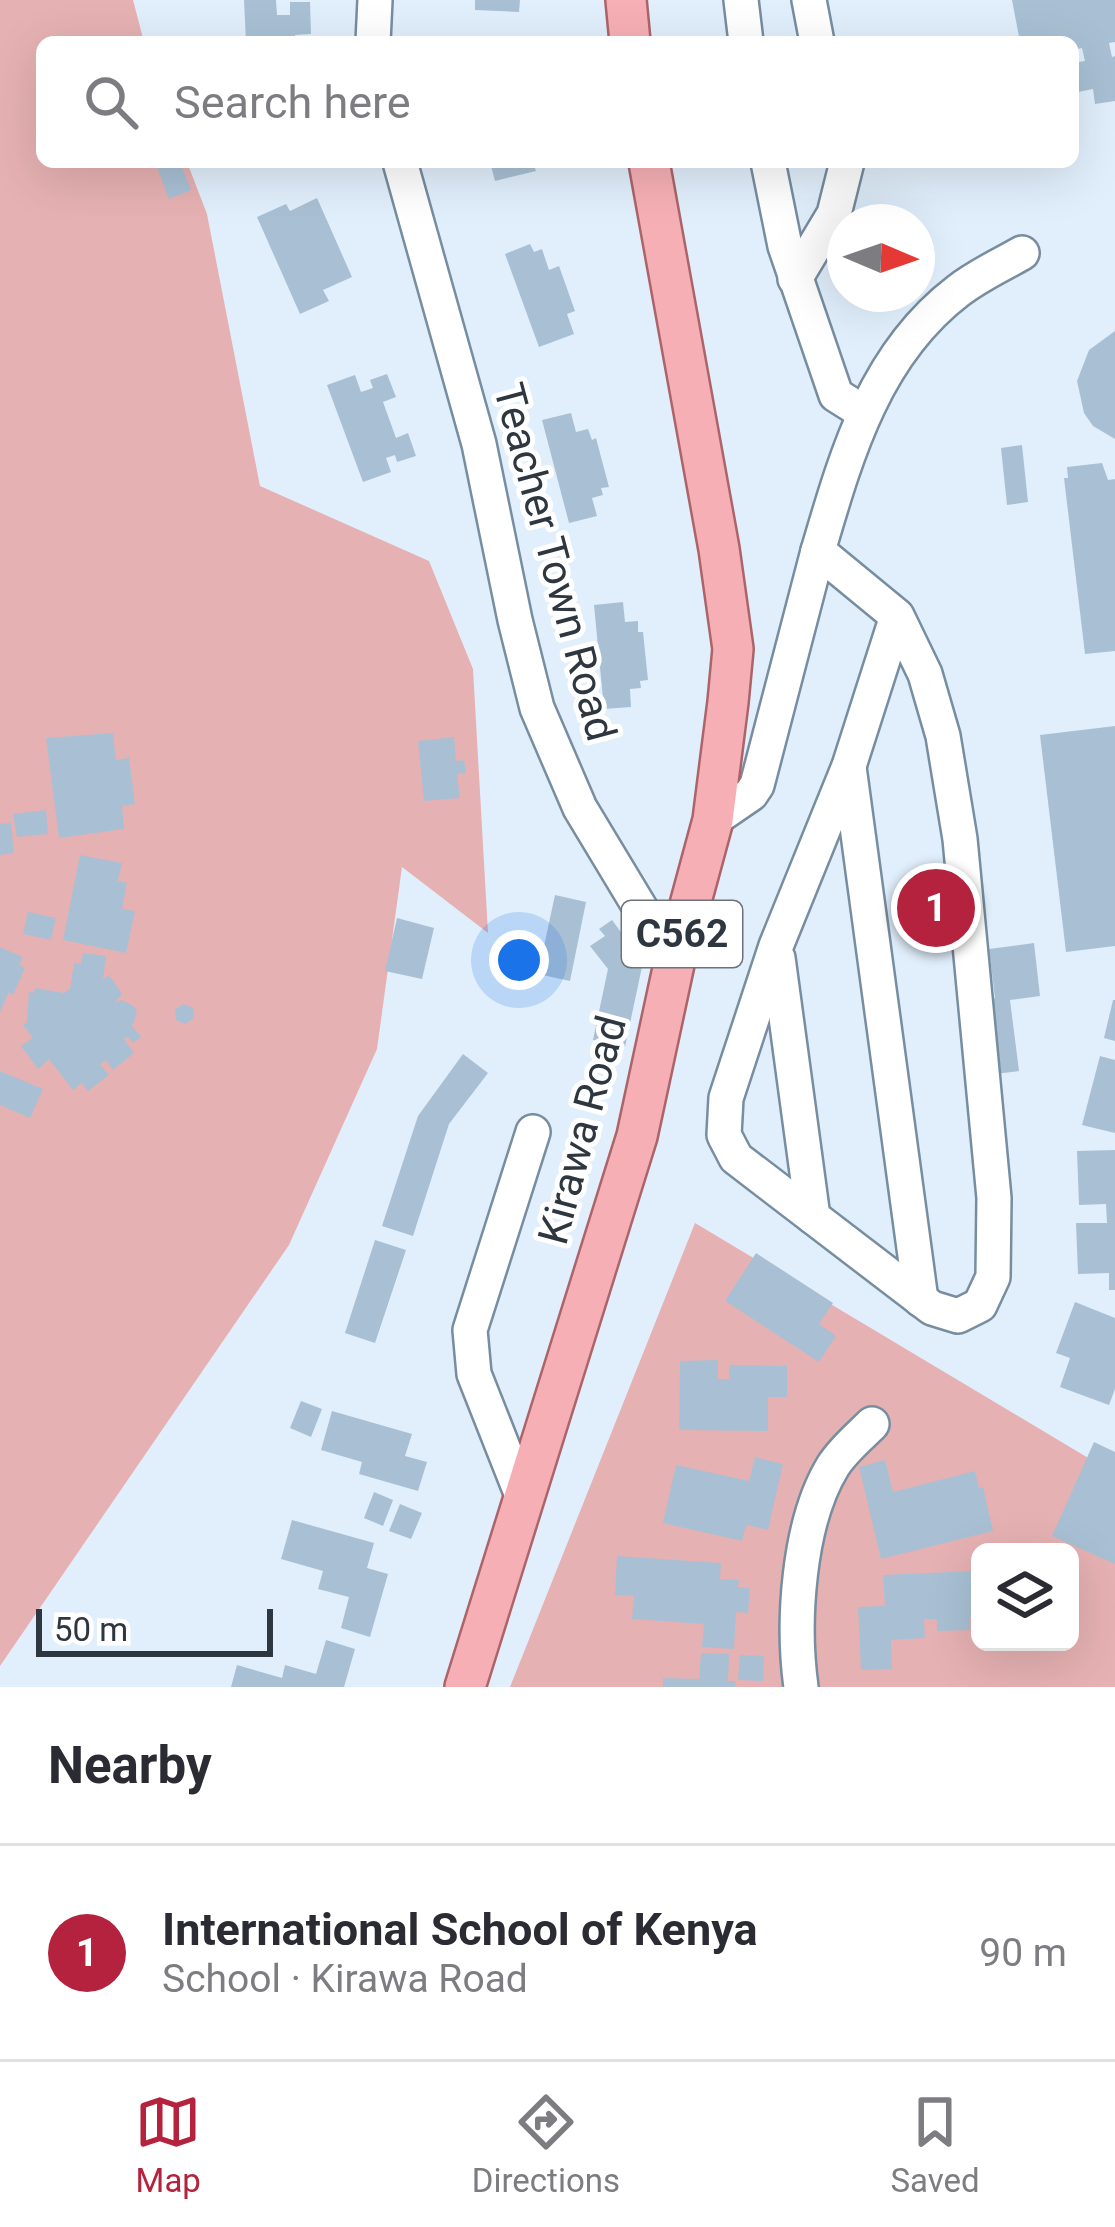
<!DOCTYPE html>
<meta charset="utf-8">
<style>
:root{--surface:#fff;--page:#f2f2f3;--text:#2b2b33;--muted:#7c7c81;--line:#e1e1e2;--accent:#b4223d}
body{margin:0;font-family:Roboto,sans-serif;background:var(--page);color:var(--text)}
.controls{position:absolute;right:36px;bottom:36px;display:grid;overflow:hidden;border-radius:18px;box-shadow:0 12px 48px #0002}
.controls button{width:108px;height:108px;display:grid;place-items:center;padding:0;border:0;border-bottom:3px solid var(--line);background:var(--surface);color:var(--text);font:60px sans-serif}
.compass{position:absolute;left:827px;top:204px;width:108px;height:108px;border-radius:50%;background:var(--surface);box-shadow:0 12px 48px #0002;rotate:92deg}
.scale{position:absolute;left:36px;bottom:30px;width:237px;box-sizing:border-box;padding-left:12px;border:6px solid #2e373f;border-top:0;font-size:33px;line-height:42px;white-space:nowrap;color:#2e373f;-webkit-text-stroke:9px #fff;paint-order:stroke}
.you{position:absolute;left:519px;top:960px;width:42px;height:42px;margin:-30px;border:9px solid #fff;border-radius:50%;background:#1a73e8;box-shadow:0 0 0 18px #1a73e833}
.badge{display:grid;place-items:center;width:78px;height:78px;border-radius:50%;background:var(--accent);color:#fff;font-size:39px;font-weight:700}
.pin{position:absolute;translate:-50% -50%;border:6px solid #fff;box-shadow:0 3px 12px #0006}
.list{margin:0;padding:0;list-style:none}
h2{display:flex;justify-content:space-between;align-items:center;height:156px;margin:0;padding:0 48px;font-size:51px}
h2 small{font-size:39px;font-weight:400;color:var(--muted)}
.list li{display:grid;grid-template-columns:78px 1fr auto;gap:36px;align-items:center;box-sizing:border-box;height:216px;padding:0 48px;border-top:3px solid var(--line)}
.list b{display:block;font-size:45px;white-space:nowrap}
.list p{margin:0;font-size:39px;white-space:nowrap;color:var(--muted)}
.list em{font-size:39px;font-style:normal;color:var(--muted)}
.icon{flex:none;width:66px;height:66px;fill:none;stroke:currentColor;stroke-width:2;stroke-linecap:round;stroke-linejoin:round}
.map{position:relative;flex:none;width:1115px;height:1687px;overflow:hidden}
.search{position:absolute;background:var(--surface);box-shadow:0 12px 48px #0002;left:36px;right:36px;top:36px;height:132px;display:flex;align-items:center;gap:30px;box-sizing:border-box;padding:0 42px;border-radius:18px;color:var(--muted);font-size:45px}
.sheet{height:372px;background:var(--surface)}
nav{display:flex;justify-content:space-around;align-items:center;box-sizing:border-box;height:168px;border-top:3px solid var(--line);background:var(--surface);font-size:33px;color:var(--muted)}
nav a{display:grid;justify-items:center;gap:6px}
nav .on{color:var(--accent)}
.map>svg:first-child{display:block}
</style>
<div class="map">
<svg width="1115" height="1687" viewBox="0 0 1115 1687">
<rect width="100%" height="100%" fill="#e1effc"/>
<!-- green -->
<g fill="#e6b1b2" fill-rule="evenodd">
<polygon points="0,0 133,0 144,42 42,42 42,162 187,162 207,214 260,486 429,561 473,669 488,933 402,867 377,1049 289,1245 0,1666"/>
<path d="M695 1223 1115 1474V1687H510ZM980 1552H1070V1642H980Z"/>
</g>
<!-- building -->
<g fill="#a9c0d4">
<polygon points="244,0 276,0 277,15 290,15 290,2 310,2 311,34 295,35 296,42 246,42"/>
<polygon points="475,0 520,0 519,12 475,10"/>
<polygon points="1012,0 1115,0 1115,42 1109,43 1112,57 1115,56 1115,101 1095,104 1093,89 1073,93 1073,63 1085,61 1082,48 1073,50 1073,42 1020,42"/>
<polygon points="155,162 180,162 191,190 169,199"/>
<polygon points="490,162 533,162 536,171 495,181"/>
<polygon points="317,198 352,277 323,290 329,301 300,314 257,217 286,204 290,211"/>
<polygon points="530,244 534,252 542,249 549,270 559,266 575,311 567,314 574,334 539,347 505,254"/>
<polygon points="1115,331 1115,439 1093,426 1084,413 1077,381 1089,350"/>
<polygon points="387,374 396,397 383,402 396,438 408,433 416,456 397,462 395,455 386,458 391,472 363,482 327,385 355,375 361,392 373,388 370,380"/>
<polygon points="571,413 576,432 588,429 592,440 596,438 609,487 601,488 603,495 592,498 597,516 569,523 542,420"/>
<polygon points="1022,445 1028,502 1007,505 1001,448"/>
<polygon points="1102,463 1108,480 1115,479 1115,651 1085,654 1064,478 1068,478 1067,467"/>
<polygon points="623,602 625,622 638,621 638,632 643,632 648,680 640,681 641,688 630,689 631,707 604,709 594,605"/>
<polygon points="1115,726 1115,946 1066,952 1040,735"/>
<polygon points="113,733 116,760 129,758 135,804 122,806 124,829 59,838 46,738"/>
<polygon points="454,737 456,761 464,760 466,773 457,774 460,798 424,801 418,741"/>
<polygon points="46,810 48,834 17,837 13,814"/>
<polygon points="11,823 14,853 0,855 0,824"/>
<polygon points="80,855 122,863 118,881 127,883 122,909 135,911 126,953 63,940"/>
<polygon points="555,895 586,902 570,981 538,974"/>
<polygon points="28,912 56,918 51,940 23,934"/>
<polygon points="397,918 434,928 422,979 385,971"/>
<polygon points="612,920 643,962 625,1047 593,1040 608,969 590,946 605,936 599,929"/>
<polygon points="1034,943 1040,996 1010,1000 1019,1071 995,1074 985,999 995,998 989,949"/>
<polygon points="0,947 23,957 19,965 25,968 13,995 9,992 0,1012"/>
<polygon points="83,953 106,956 103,980 109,975 122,994 114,1003 121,1000 134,1006 137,1013 132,1026 141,1037 133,1043 128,1037 124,1039 134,1053 113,1070 106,1060 100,1064 109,1075 88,1091 82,1083 73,1090 49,1059 38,1069 21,1046 33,1038 23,1025 27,1022 29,991 33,993 35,988 64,993 70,989 74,963 81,964"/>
<polygon points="1113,1000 1115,1000 1115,1041 1104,1038"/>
<polygon points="184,1004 193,1008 194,1018 185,1024 176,1020 175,1009"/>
<polygon points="463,1054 488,1073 449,1124 413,1236 382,1226 418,1116"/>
<polygon points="1100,1056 1115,1060 1115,1133 1082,1125"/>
<polygon points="0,1071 43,1089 30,1118 0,1105"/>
<polygon points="1115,1150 1115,1290 1109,1290 1109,1273 1078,1274 1076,1223 1107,1223 1106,1204 1079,1205 1077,1151"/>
<polygon points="375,1240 406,1250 375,1343 345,1333"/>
<polygon points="756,1253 833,1303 819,1324 836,1336 819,1362 725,1301"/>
<polygon points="1075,1302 1115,1318 1115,1389 1109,1405 1060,1387 1070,1358 1056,1353"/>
<polygon points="718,1360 718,1379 729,1379 729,1365 787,1366 787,1397 768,1397 768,1431 679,1430 680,1361"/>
<polygon points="301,1401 322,1409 311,1437 290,1428"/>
<polygon points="332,1411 412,1434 405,1456 427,1462 418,1491 359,1474 362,1462 321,1450"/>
<polygon points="1094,1442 1115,1452 1115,1564 1052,1536"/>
<polygon points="755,1457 783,1464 768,1530 746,1525 742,1541 663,1523 676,1465 749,1481"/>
<polygon points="885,1460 893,1492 975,1471 979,1488 983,1487 993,1531 881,1559 859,1467"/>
<polygon points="374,1492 393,1500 383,1526 364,1518"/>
<polygon points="400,1504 422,1513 411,1539 389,1531"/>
<polygon points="292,1520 374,1543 367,1568 388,1574 370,1637 341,1628 349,1597 318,1589 323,1571 281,1559"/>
<polygon points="617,1556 721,1563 720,1579 739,1580 738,1587 750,1588 748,1613 736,1612 734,1649 702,1647 704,1624 632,1619 634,1596 615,1595"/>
<polygon points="974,1571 976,1617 970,1617 970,1630 937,1631 937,1619 924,1619 925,1638 891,1640 892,1669 861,1670 858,1607 885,1606 883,1575"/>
<polygon points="326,1640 355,1649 344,1687 231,1687 237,1665 282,1678 285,1665 316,1674"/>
<polygon points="701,1653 729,1654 728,1681 736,1681 735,1687 663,1687 663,1678 699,1679"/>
<polygon points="740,1655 764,1656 763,1681 738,1680"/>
</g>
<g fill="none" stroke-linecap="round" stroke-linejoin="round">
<defs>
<g id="minor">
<polyline points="741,0 746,42"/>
<polyline points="809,0 817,42"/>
<polyline points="373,42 375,0"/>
<polyline points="400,162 479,444 515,620 537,708 580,808 674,964"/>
<polyline points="768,162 785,246 836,395 863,412"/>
<polyline points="795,279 834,214 847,162"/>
<path d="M897 616 849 766 776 946 726 1098 724 1135 736 1158 932 1308 958 1316 980 1305 993 1277 994 1198 960 839 943 736 925 674 897 616 818 551C846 456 874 355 958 291 977 276 1001 265 1022 253"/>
<polyline points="849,767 921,1300"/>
<polyline points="713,820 751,794 757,785 818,551"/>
<polyline points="778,958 813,1217"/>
<polyline points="523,1498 474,1374 470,1330 533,1132"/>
<path d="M801 1687C792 1622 798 1523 833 1466 843 1450 859 1437 872 1424"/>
</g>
<g id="major">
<polyline points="626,0 630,42"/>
<polyline points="465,1687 637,1136 674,964 713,820 728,702 733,649 719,549 649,162"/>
</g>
</defs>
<!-- minor casing -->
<use href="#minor" stroke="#778da0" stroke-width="38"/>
<!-- major casing -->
<use href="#major" stroke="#ac646b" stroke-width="44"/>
<!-- minor -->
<use href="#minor" stroke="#fff" stroke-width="33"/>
<!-- major -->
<use href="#major" stroke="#f6b0b5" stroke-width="39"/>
</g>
<g text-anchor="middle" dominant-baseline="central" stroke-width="10" stroke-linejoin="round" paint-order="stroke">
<!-- shield labels -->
<rect fill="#fff" stroke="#6d7379" stroke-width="3" x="622" y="901" width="120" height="66" rx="9"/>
<g font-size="39" font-weight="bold" fill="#2e373f">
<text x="682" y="934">C562</text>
</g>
<!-- street labels -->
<g font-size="42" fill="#2e373f" stroke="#fff">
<text transform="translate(555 562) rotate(75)">Teacher Town Road</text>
<text transform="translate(582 1130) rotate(-75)">Kirawa Road</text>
</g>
</g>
</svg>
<div class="controls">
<button><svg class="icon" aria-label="layers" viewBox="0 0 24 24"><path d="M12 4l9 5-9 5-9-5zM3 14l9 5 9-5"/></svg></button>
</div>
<svg class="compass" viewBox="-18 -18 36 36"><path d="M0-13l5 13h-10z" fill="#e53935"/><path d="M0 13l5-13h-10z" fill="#7c7c81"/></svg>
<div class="scale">50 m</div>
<div class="you"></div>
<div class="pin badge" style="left:936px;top:908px">1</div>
<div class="search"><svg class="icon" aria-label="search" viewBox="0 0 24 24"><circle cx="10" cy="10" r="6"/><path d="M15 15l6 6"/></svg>Search here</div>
</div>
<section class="sheet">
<h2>Nearby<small></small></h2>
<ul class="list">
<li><span class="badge">1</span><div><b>International School of Kenya</b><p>School · Kirawa Road</p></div><em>90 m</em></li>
</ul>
</section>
<nav>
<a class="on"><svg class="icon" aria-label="map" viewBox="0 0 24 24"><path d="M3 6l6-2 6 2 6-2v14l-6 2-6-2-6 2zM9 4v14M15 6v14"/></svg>Map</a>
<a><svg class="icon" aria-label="directions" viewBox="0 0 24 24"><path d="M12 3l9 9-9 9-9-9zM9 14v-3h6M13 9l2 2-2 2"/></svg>Directions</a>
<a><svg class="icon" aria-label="saved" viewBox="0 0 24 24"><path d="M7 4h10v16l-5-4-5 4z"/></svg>Saved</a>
</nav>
